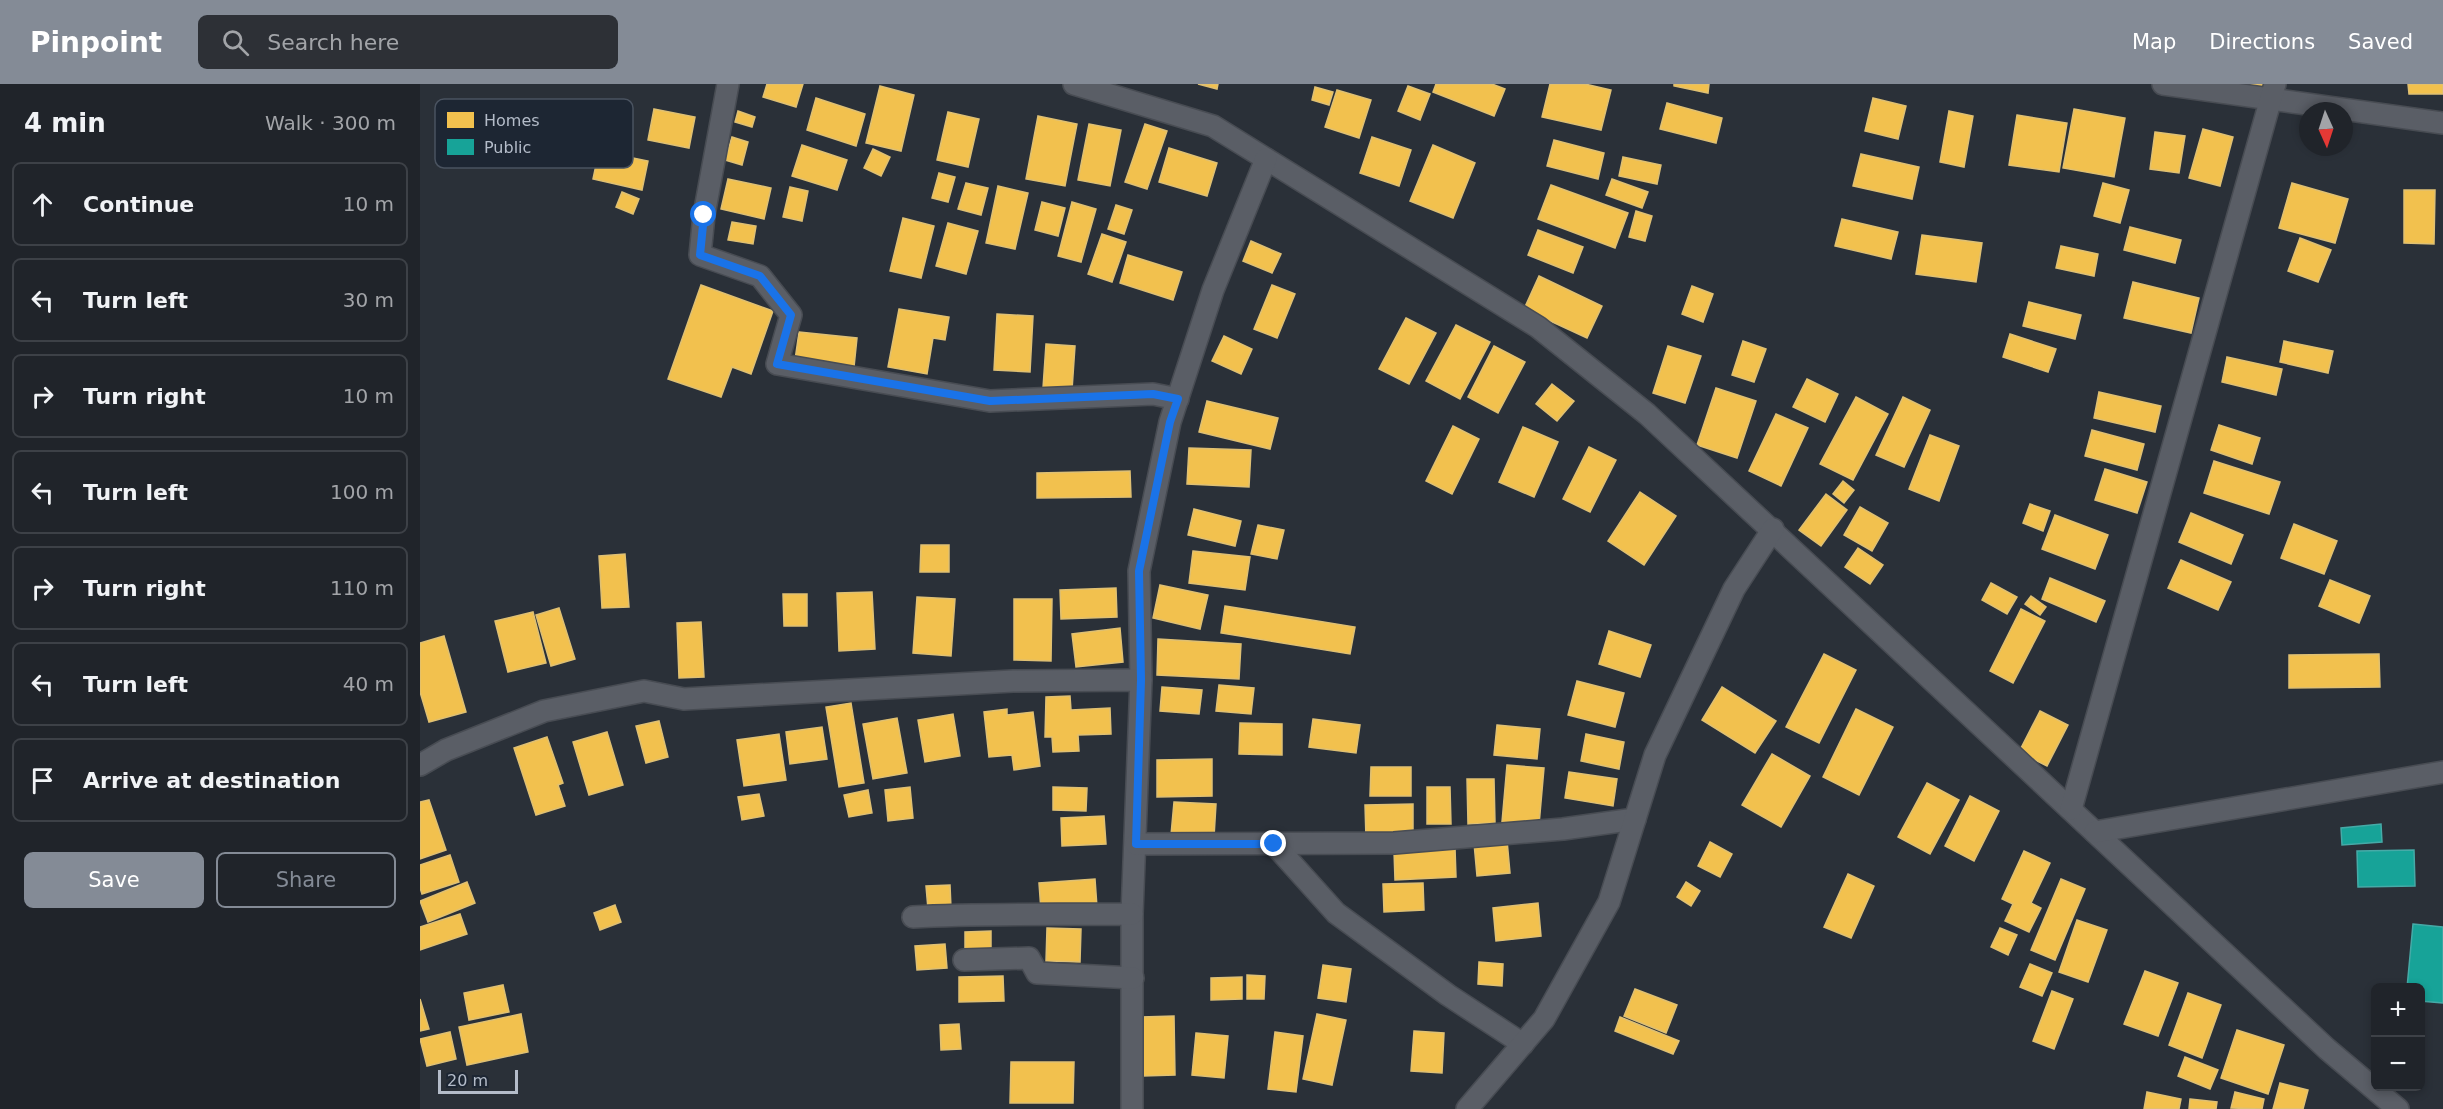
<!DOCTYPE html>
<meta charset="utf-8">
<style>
:root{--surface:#20242a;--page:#2d3036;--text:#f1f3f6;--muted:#a2a4a8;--line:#3d4147;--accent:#848b96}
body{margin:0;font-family:"DejaVu Sans",sans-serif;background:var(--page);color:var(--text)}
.controls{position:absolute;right:18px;bottom:18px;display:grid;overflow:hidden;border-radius:9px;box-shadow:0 3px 9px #0003}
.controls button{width:54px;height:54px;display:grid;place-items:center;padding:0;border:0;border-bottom:2px solid var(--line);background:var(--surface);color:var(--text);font:30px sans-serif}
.compass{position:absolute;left:1879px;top:18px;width:54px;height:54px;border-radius:50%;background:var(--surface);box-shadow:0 3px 9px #0003;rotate:177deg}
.scale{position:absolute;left:18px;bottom:15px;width:80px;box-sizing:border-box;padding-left:6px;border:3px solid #b4bcc9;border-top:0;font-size:16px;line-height:21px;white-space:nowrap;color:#b4bcc9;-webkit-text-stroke:4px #1d2633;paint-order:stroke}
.stop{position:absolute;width:18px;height:18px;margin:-14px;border:4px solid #1a73e8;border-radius:50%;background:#fff}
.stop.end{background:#1a73e8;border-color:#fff;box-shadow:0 2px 6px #0008}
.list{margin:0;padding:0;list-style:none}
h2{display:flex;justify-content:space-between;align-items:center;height:78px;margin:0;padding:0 24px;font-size:26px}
h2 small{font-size:20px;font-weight:400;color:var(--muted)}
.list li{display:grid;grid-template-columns:39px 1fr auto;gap:18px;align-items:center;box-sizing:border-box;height:84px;margin:0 12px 12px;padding:0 12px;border:2px solid var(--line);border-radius:9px}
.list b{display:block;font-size:22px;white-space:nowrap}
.list em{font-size:20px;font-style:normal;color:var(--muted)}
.actions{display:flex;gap:12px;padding:18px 24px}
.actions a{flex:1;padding:14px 0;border:2px solid var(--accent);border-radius:9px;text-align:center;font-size:21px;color:var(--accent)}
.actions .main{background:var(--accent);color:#fff}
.icon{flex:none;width:33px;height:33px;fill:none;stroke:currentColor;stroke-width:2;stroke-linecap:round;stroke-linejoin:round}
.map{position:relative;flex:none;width:2023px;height:1025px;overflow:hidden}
header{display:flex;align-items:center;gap:36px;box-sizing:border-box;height:84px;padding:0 30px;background:var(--accent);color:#fff}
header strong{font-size:28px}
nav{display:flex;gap:33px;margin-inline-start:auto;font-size:21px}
.search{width:420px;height:54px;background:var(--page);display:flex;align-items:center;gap:15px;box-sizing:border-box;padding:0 21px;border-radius:9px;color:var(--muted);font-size:22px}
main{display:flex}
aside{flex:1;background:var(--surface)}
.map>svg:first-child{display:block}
</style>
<header>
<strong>Pinpoint</strong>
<div class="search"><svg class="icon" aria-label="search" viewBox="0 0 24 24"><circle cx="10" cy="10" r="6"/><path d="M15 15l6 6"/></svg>Search here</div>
<nav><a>Map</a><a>Directions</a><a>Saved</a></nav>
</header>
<main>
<aside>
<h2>4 min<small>Walk · 300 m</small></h2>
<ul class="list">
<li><svg class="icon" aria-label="ahead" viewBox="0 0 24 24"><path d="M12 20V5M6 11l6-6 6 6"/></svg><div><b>Continue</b></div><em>10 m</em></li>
<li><svg class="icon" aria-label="left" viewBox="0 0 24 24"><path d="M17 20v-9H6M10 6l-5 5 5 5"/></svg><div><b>Turn left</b></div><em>30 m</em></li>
<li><svg class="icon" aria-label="right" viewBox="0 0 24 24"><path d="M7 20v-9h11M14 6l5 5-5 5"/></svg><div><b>Turn right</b></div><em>10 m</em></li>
<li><svg class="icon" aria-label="left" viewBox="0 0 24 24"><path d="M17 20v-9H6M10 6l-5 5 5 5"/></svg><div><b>Turn left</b></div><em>100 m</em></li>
<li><svg class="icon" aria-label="right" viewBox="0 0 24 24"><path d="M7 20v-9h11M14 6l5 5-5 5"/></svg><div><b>Turn right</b></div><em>110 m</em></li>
<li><svg class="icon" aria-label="left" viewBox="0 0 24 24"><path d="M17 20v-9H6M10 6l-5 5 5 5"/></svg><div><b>Turn left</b></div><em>40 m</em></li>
<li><svg class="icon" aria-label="arrive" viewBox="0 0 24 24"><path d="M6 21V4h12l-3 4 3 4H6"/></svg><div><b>Arrive at destination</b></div></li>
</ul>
<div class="actions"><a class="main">Save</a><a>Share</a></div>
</aside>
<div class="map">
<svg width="2023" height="1025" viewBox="0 0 2023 1025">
<rect width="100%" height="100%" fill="#2a3038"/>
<!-- homes -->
<g fill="#f2c14e" stroke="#dfc073" stroke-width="1.5">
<polygon points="347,0 383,0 376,23 343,13"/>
<polygon points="778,0 798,0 797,5"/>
<polygon points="1016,0 1072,0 1085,5 1074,32 1013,8"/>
<polygon points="1130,0 1165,0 1191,6 1181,46 1122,33"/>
<polygon points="1254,0 1289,0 1288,9 1254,2"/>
<polygon points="1828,0 1859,0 1858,8 1827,3"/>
<polygon points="1988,0 2023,0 2023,10 1989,10"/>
<polygon points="460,2 494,11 481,67 446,59"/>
<polygon points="988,2 1010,10 1000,36 978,27"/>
<polygon points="895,3 913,8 909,21 892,16"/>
<polygon points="917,6 951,16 939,54 905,43"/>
<polygon points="396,14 445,30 436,62 387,46"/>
<polygon points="1453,14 1486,22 1478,55 1445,47"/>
<polygon points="1247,19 1302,34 1296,59 1240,45"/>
<polygon points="234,25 275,33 269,64 228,56"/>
<polygon points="1654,25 1705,34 1694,93 1643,84"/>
<polygon points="318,27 335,33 332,43 315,38"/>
<polygon points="1529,27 1553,32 1544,83 1520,78"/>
<polygon points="528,28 559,35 548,83 517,76"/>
<polygon points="1597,31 1647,39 1639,88 1589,81"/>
<polygon points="618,32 657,40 645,102 606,95"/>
<polygon points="669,40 701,46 690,102 658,96"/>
<polygon points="725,40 747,47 727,105 705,98"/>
<polygon points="1783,45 1813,53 1800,102 1769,94"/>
<polygon points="1735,48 1765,52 1759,89 1730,85"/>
<polygon points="312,53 328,58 322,81 305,76"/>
<polygon points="952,53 991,66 979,102 940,89"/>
<polygon points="1134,56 1184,69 1178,95 1127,82"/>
<polygon points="382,61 427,76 417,106 372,92"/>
<polygon points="1013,61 1055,79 1033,134 990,117"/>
<polygon points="749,64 797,79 787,112 739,98"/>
<polygon points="453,65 470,73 461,92 444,84"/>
<polygon points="179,67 228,77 222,106 173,95"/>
<polygon points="1441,70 1499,83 1492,115 1433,102"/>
<polygon points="1203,73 1241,81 1237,100 1199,92"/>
<polygon points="519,89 535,93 528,118 512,114"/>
<polygon points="308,95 351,104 344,135 301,125"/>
<polygon points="1192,95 1228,108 1222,124 1186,111"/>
<polygon points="546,99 568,104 561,131 538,125"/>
<polygon points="1683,99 1709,106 1700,139 1674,132"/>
<polygon points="1872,99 1928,115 1915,159 1859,144"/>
<polygon points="1131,101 1208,129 1195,164 1118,135"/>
<polygon points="578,102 608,109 595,165 566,159"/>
<polygon points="370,103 388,107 382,137 363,133"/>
<polygon points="1984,106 2015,106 2014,160 1984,159"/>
<polygon points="202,108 219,115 213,130 196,123"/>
<polygon points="622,118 645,124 638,152 615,146"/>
<polygon points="652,118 676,125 661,178 638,172"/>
<polygon points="696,121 712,126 704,150 688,145"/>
<polygon points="1216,127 1232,132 1225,157 1209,153"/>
<polygon points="483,134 514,142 501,194 470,187"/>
<polygon points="1422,135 1478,148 1471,175 1415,162"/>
<polygon points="312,138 336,142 333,160 308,156"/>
<polygon points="528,139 558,147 546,190 516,182"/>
<polygon points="1710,143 1761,156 1755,179 1704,166"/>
<polygon points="1118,146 1163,163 1153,189 1108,171"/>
<polygon points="682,150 706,158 692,198 668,190"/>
<polygon points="1502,151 1562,159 1556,198 1496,190"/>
<polygon points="1880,154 1911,166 1898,198 1868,187"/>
<polygon points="831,157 861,170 852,189 823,177"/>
<polygon points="1641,162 1678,170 1674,192 1636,184"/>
<polygon points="708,171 762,188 753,216 700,199"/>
<polygon points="1119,192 1182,222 1167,254 1104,225"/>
<polygon points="1713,198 1779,214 1771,249 1704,234"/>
<polygon points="281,201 353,227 331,290 312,283 301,313 248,295"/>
<polygon points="852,201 875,210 857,254 834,245"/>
<polygon points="1272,202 1293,210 1283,238 1262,230"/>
<polygon points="1609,218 1661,231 1655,255 1603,242"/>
<polygon points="479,225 529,233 525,256 513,254 507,290 468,283"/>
<polygon points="577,230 613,232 610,288 574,286"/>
<polygon points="986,234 1016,249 989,300 959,285"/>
<polygon points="1036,241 1070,258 1040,315 1006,297"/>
<polygon points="379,248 437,254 434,283 375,276"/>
<polygon points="1590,250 1636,265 1628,288 1583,273"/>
<polygon points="804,252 832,265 821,290 792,277"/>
<polygon points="1323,257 1346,265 1334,298 1312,291"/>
<polygon points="1864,257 1913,267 1908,289 1860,278"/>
<polygon points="626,260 655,262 652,306 623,304"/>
<polygon points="1074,262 1105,278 1078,329 1048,313"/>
<polygon points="1248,262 1281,272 1265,319 1233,309"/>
<polygon points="1807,273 1862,285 1856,311 1802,298"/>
<polygon points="1387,295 1418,310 1405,338 1373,323"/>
<polygon points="1132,300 1154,317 1137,337 1116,320"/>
<polygon points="1296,304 1336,317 1317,374 1277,361"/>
<polygon points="1679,308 1741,322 1735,348 1674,334"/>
<polygon points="1436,313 1468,330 1433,396 1400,380"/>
<polygon points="1483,313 1510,326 1484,383 1456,371"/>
<polygon points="787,317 858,334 850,365 779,348"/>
<polygon points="1356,330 1388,344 1361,402 1329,387"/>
<polygon points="1799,341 1840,354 1832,380 1791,366"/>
<polygon points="1033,342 1059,355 1032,410 1006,397"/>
<polygon points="1103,343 1138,358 1114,413 1079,398"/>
<polygon points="1672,346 1724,360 1717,386 1665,372"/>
<polygon points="1510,351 1539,362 1519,417 1489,405"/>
<polygon points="1169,363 1196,376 1170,428 1143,415"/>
<polygon points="769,364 831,366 829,403 767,400"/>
<polygon points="1794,377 1860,398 1849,430 1784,409"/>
<polygon points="1685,385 1727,398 1717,429 1675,416"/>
<polygon points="710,387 711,413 617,414 617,389"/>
<polygon points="1423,397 1434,406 1424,419 1413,410"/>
<polygon points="1220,408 1256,432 1224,481 1188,457"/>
<polygon points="1406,410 1427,426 1401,462 1379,446"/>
<polygon points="1610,420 1630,427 1623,447 1603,439"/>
<polygon points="1440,423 1468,439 1452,467 1424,451"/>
<polygon points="774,425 821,437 815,462 768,451"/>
<polygon points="1771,429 1823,451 1811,480 1759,458"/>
<polygon points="1635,431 1688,451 1675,485 1622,465"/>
<polygon points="1874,440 1917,457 1904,490 1861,474"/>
<polygon points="838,441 864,446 857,475 831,470"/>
<polygon points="501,461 529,461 529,488 500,488"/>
<polygon points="1438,464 1463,481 1450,500 1425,483"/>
<polygon points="773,467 830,473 825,506 769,499"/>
<polygon points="205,470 209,523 182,524 179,472"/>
<polygon points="1761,476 1811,498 1798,526 1748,504"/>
<polygon points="1630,494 1685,517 1676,538 1622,515"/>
<polygon points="1910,496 1950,512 1939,539 1899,522"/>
<polygon points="1571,499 1597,513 1587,530 1562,516"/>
<polygon points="740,501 788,511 780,545 733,534"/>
<polygon points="696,504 697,533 641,535 640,506"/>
<polygon points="452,508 455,565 419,567 417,509"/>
<polygon points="363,510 387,510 387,542 364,542"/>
<polygon points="1611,512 1626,523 1620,531 1605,520"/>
<polygon points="497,513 535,515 531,572 493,569"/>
<polygon points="594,515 632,515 631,577 594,576"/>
<polygon points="805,522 935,543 930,570 801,549"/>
<polygon points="139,524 155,575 131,582 116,531"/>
<polygon points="1601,525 1625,537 1593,599 1570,587"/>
<polygon points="113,528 126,579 88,588 75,537"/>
<polygon points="281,538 284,593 259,594 257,539"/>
<polygon points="700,544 703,578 656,583 652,550"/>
<polygon points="1189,547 1231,561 1220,593 1179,580"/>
<polygon points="24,552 46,628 9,638 0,608 0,559"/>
<polygon points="738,555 821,560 819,595 737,591"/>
<polygon points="1404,570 1436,586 1399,659 1366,643"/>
<polygon points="1959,570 1960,603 1869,604 1869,571"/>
<polygon points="1157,597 1204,609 1195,643 1148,631"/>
<polygon points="799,601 834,604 831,630 796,627"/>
<polygon points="742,603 782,606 779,630 740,627"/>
<polygon points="1302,603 1356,637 1335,669 1282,636"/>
<polygon points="650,612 651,626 690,624 691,650 658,651 659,667 633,668 632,653 625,653 626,613"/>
<polygon points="431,619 444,699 419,703 406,623"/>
<polygon points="587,625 587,631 613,628 620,682 594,686 592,671 569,673 564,628"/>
<polygon points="1436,625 1473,643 1439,711 1403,693"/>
<polygon points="1620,627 1648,641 1627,682 1599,668"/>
<polygon points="533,630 540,672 505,678 498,636"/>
<polygon points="477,634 487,689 453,695 443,640"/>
<polygon points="893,635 940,641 936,669 889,663"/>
<polygon points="239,637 248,673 226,679 216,642"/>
<polygon points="820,639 862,640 862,671 819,670"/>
<polygon points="1077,641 1120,645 1117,675 1074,671"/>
<polygon points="402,643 407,675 370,680 366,648"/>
<polygon points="187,648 203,701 169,711 153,658"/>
<polygon points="359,650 366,696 324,702 317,656"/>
<polygon points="1166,650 1204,658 1199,685 1161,677"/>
<polygon points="127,653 143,699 138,701 145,722 116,731 94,664"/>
<polygon points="1352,670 1390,692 1361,743 1322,721"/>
<polygon points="792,675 792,712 737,713 737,676"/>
<polygon points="1087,681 1124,684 1119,741 1082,738"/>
<polygon points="951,683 991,683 991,712 950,712"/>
<polygon points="1149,688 1197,695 1193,722 1145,714"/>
<polygon points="1047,695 1074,695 1075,739 1048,740"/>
<polygon points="1507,699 1539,716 1510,770 1478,753"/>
<polygon points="490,703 493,734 468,737 465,706"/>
<polygon points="633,703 667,704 666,727 633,726"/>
<polygon points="1007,703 1030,703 1031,740 1007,740"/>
<polygon points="448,706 452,729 429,733 424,711"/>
<polygon points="339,710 344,732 322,736 318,713"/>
<polygon points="1550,712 1579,727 1554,777 1525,762"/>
<polygon points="9,716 26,766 0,775 0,718"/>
<polygon points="754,718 796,720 794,753 751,751"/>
<polygon points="993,720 993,753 946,754 945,721"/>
<polygon points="684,732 686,760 642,762 641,734"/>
<polygon points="1087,756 1090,789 1057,792 1054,759"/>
<polygon points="1290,758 1312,770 1300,793 1278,782"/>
<polygon points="1035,764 1036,793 975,796 974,767"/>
<polygon points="1604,767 1630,779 1611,819 1621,824 1609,848 1585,837 1593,820 1582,815"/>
<polygon points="30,771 39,798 2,810 0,804 0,781"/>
<polygon points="1428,790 1454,802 1431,854 1404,843"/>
<polygon points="675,795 677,823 621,827 619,799"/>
<polygon points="1641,795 1665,805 1635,876 1611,866"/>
<polygon points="47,798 55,819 8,838 0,817"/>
<polygon points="1266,798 1280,807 1271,822 1257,813"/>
<polygon points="1003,799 1004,826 964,828 963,800"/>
<polygon points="530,801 531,824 508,825 506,802"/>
<polygon points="1118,819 1121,852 1076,857 1073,824"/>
<polygon points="195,821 201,838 180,846 174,829"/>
<polygon points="40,830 47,850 0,866 0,843"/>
<polygon points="1657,836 1687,846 1668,898 1639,888"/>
<polygon points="627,844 661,845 660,878 626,877"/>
<polygon points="1580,844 1597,851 1588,871 1571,863"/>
<polygon points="571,847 571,867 545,868 545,848"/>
<polygon points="525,860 527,884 497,886 495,862"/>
<polygon points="1059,878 1083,880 1082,902 1058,900"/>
<polygon points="1610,880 1632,889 1622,912 1600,903"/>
<polygon points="903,881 931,885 926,918 898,914"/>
<polygon points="1725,887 1758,899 1738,952 1704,940"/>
<polygon points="827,891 845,892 844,915 827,915"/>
<polygon points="583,892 584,917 539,918 539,893"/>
<polygon points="822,893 822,915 791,916 791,894"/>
<polygon points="83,901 89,928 49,936 44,909"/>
<polygon points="1215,905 1257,921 1246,949 1204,932"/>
<polygon points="1632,907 1653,915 1634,965 1613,957"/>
<polygon points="1768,909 1801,921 1782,974 1749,961"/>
<polygon points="0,915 9,945 0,947"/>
<polygon points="101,930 108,968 47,981 39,943"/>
<polygon points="897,930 926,936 912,1001 883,995"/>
<polygon points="754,932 755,991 723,992 721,933"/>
<polygon points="1200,933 1259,957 1253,970 1195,947"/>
<polygon points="539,940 541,965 521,966 520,941"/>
<polygon points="1817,946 1864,961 1848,1010 1801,994"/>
<polygon points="994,947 1024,949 1022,989 991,987"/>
<polygon points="30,948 36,975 7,982 0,955"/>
<polygon points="855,948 883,952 876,1008 848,1005"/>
<polygon points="776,949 808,952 804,994 772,991"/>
<polygon points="1765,973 1798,986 1790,1005 1758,992"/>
<polygon points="591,978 654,978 653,1019 590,1019"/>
<polygon points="1860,999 1888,1006 1883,1025 1853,1025"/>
<polygon points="1727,1008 1761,1015 1759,1025 1724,1025"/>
<polygon points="1815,1008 1844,1015 1842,1025 1811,1024"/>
<polygon points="1770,1015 1797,1018 1796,1025 1769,1025"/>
</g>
<!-- public -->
<g fill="#17a398" stroke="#46aaa7" stroke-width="1.5">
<polygon points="1961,740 1962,758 1922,761 1921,744"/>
<polygon points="1994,766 1995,802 1938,803 1937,767"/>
<polygon points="1993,840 2023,843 2023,919 2000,917 2000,904 1987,904"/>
</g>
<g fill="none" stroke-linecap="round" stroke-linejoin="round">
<defs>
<g id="street">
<polyline points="308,0 284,131 280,171 340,192 371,231 357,280 570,317 733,310 758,315"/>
<polyline points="654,0 793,42 1118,243 1227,330 1907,965 1978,1025"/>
<polyline points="1743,0 2023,39"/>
<polyline points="721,596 719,487 750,338 793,206 846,75"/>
<polyline points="0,681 26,666 124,627 224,607 264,615 593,597 721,596 712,830 712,1025"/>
<polyline points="1651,725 1855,0"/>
<polyline points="1675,748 2023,688"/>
<polyline points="716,760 974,759 1143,745 1215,735"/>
<polyline points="854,760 916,829 1028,911 1103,960"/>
<path d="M493 833C566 829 639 831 712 830"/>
<polyline points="544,876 609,874 617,889 713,894"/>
<polyline points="1047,1025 1124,935 1189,818 1235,671 1314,505 1353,445"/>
</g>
</defs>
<!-- street casing -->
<use href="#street" stroke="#484c53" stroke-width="24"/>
<!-- street -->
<use href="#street" stroke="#5a5e66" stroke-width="21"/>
</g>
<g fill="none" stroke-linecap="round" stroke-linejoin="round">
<!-- route -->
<polyline stroke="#1a73e8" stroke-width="8" points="284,131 280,171 340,192 371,231 357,280 570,317 733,310 758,315 750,338 719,487 721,596 716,760 854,760"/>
</g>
<!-- legend -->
<rect x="15" y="15" width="198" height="69" rx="9" fill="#1d2633" stroke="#4a5360" stroke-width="1.5"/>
<rect x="27" y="28" width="27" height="16" fill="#f2c14e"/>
<rect x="27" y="55" width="27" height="16" fill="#17a398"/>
<g font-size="16" fill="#b4bcc9">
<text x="64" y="42">Homes</text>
<text x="64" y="69">Public</text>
</g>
</svg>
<div class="controls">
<button>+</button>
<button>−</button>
</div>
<svg class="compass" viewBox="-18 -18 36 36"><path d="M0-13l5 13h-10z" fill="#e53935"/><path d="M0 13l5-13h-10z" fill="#a2a4a8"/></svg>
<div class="scale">20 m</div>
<div class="stop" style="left:284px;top:131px"></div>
<div class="stop end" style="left:854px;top:760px"></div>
</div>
</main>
